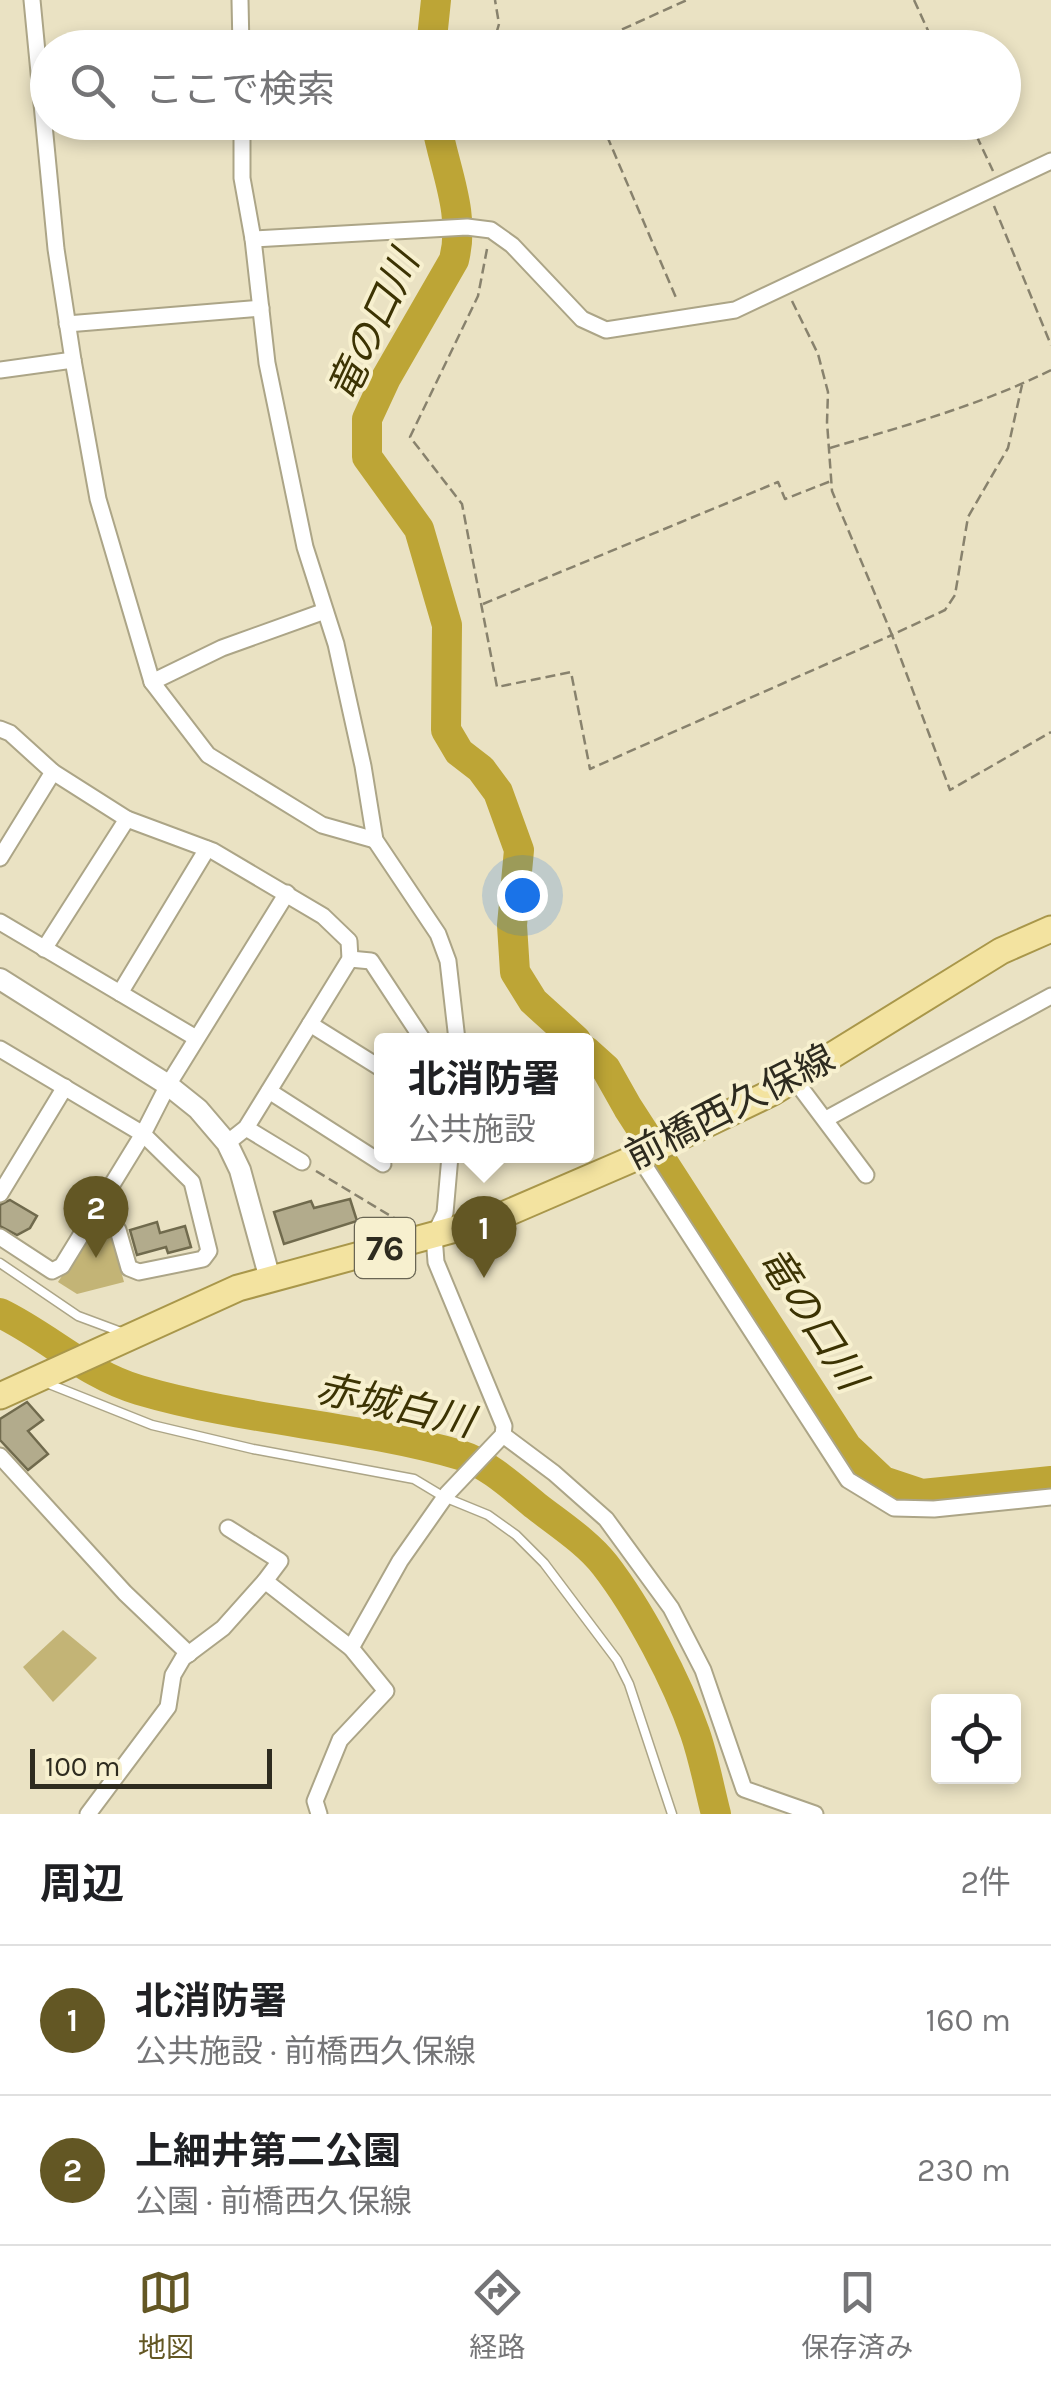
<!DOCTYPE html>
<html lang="ja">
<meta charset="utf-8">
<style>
:root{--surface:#fff;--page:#f6f6f6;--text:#202124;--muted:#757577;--line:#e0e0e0;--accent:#635724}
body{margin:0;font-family:Karla,"Noto Sans JP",sans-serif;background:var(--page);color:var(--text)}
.controls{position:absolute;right:30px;bottom:30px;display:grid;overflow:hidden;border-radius:10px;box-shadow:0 5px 15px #0003}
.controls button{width:90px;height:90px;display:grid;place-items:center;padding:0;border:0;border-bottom:2px solid var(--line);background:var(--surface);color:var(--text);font:50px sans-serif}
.scale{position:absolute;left:30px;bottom:25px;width:242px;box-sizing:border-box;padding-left:10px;border:5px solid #2e2b1f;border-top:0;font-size:28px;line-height:35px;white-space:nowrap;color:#2e2b1f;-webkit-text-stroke:8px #f7f0cf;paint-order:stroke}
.you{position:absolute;left:522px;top:895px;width:35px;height:35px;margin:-25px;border:8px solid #fff;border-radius:50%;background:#1a73e8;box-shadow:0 0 0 15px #1a73e833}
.badge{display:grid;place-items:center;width:65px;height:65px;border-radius:50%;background:var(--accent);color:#fff;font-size:32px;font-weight:700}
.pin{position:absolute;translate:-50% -82px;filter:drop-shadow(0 2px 5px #0008)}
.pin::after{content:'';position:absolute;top:52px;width:35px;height:30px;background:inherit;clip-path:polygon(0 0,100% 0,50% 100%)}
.popup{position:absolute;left:374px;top:1033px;width:220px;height:130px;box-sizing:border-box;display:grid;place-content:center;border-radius:10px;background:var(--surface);filter:drop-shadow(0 2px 8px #0005);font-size:32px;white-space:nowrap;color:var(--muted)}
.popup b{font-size:38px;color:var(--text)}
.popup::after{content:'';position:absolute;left:50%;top:100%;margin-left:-20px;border:20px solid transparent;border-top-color:var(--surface)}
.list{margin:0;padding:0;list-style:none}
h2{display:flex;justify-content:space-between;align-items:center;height:130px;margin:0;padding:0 40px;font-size:42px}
h2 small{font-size:32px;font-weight:400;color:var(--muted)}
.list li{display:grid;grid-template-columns:65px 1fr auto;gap:30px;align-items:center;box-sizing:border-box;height:150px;padding:0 40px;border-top:2px solid var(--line)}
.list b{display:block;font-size:38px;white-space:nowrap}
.list p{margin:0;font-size:32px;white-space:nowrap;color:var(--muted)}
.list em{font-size:32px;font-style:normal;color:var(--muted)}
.icon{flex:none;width:55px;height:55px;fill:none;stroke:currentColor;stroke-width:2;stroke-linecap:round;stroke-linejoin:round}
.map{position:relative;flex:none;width:1051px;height:1814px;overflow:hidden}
.search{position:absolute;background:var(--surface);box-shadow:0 5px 15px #0003;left:30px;right:30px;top:30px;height:110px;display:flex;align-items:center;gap:25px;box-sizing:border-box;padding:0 35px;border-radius:55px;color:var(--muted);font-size:38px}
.sheet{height:430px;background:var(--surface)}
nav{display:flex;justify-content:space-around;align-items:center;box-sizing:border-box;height:140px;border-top:2px solid var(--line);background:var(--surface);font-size:28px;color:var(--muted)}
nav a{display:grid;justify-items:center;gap:5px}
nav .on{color:var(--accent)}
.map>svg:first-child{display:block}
</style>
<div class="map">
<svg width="1051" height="1814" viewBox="0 0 1051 1814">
<rect width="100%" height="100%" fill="#eae2c3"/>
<!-- green -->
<g fill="#c3b476">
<polygon points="105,1224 111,1234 124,1282 77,1294 58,1282 95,1226"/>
<polygon points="63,1630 97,1658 53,1702 23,1667"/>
</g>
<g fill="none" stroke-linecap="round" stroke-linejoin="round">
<!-- river -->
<g stroke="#bda536" stroke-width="30">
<polyline points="431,48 436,0"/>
<path d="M436 122C444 169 466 212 454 260L386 378 367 419V457L419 529 447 625 446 730 459 752 481 769 498 792 519 850 512 925 515 972 533 1001 576 1040"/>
<polyline points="586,1051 606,1069 628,1108 847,1447 883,1481 922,1494 1051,1481"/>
<path d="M0 1313C48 1336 87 1375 139 1390 244 1421 355 1425 460 1455 487 1463 514 1488 536 1506 559 1524 587 1542 605 1565 639 1609 677 1681 695 1733 704 1759 709 1787 716 1814"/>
</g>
</g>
<!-- building -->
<g fill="#b2ab8c" stroke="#706a4d" stroke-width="2.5">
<polygon points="350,1199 357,1221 284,1244 274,1212 311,1201 314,1208"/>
<polygon points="10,1200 37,1216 30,1228 17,1235 0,1226 0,1205"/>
<polygon points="157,1222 160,1233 185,1226 191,1247 168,1253 166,1247 137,1255 130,1230"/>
<polygon points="27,1402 43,1420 28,1431 48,1454 28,1470 0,1440 0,1419"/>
</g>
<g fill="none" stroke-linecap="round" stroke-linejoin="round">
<defs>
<g id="service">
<polyline points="0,1263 78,1316 121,1332"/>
<polyline points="44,1382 152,1425 253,1449 414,1479 444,1497 488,1515 516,1535 544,1563 617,1660 629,1684 672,1814"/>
</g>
<g id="minor">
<polyline points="32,0 56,249 73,360 98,499 152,682 208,755 322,825 375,840"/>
<polyline points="240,0 241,48"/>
<polyline points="242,122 242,178 253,239 267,363 305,547 336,644 363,766 375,840 438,934 448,961 457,1040"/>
<polyline points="253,239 467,227 491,230 512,245 582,319 606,330 735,310 1051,161"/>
<polyline points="67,324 261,308"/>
<polyline points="0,370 73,360"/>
<polyline points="152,682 222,648 325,611"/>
<polyline points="0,729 10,733 53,772 127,819 213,851 323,916 349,941 350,959 246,1128 227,1143"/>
<polyline points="0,858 53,772"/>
<polyline points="0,922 196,1038"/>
<polyline points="44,949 127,819"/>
<polyline points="350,959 371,961 423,1040"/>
<polyline points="120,993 207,849"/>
<polyline points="310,1024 382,1069"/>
<polyline points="0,1049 143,1134 192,1182 209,1251 203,1259 139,1272 129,1268 118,1230 98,1208"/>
<polyline points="794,1079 866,1175"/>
<polyline points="269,1091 383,1164"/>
<polyline points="826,1119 1051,996"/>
<polyline points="246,1128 302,1162"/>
<polyline points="639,1157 848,1480 894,1508 934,1509 1051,1497"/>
<polyline points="0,1194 65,1087"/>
<polyline points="0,1237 52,1271 62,1266 143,1134 168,1085 287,893"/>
<polyline points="503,1435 554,1473 606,1519 671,1608 703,1670 744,1789 815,1814"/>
<polyline points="0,1456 125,1593 189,1654"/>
<polyline points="228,1528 280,1561 265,1581"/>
<polyline points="351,1648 400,1561 447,1494 503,1435 504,1426 436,1262 434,1236 445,1213 450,1156"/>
<polyline points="88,1814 168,1707 173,1675 183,1658 223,1628 265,1581 351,1648 386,1691 340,1740 315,1801 319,1814"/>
</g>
<polyline id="tertiary" points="0,979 168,1085 198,1109 227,1143 240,1170 270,1279"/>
<polyline id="primary" points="0,1396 238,1288 496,1218 642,1155 773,1092 1001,951 1051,929"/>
</defs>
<!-- service casing -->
<use href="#service" stroke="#aca587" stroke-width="11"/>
<!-- minor casing -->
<use href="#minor" stroke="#aca587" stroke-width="19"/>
<!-- tertiary casing -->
<use href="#tertiary" stroke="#aca587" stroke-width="24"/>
<!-- primary casing -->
<use href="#primary" stroke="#a9974a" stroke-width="29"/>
<!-- path -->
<g stroke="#88826d" stroke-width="2.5" stroke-dasharray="10 5" stroke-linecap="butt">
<polyline points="914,0 936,48"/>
<polyline points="492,48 499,24 495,0"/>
<polyline points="581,48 687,0"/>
<polyline points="601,122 677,300"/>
<polyline points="970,122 993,171"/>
<polyline points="994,206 1051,345"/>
<polyline points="487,249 478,296 410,437 462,504 497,687 571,672 590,769 892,635 950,790 1051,732"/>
<polyline points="792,301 818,354 828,392 827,422 832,491 892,635 945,610 955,595 968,517 1008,448 1022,385"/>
<path d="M830 448C904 426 981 405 1051 370"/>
<polyline points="483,604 778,482 785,499 831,481"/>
<polyline points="316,1171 399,1221"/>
</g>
<!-- service -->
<use href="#service" stroke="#fff" stroke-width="8"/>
<!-- minor -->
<use href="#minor" stroke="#fff" stroke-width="15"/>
<!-- tertiary -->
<use href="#tertiary" stroke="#fff" stroke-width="20"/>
<!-- primary -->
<use href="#primary" stroke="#f3e3a0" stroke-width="25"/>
</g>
<g text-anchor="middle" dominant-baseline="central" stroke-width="8" stroke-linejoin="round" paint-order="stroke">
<!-- shield labels -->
<rect fill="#f7f0cf" stroke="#6a6654" stroke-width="2.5" x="355" y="1218" width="60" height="60" rx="8"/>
<g font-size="35" font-weight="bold" fill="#2e2b1f">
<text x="385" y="1248">76</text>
</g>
<!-- street labels -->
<g font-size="38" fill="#2e2b1f" stroke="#f7f0cf">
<text transform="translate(730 1107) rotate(-27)">前橋西久保線</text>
</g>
<!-- water labels -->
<g font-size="40" font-style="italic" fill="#3c3303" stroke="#f7f0cf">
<text transform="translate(373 326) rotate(-65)">竜の口川</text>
<text transform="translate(812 1318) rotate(57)">竜の口川</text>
<text transform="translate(395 1405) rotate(13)">赤城白川</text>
</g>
</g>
</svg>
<div class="controls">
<button><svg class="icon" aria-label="locate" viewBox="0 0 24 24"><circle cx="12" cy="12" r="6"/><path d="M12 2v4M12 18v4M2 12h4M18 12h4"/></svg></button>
</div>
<div class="scale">100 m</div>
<div class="you"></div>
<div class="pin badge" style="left:484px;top:1278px">1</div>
<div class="popup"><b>北消防署</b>公共施設</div>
<div class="pin badge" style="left:96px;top:1258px">2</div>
<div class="search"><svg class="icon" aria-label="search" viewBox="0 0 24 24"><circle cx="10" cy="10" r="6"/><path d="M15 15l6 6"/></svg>ここで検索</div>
</div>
<section class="sheet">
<h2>周辺<small>2件</small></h2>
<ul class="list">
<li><span class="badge">1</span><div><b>北消防署</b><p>公共施設 · 前橋西久保線</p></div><em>160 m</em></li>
<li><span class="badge">2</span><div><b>上細井第二公園</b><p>公園 · 前橋西久保線</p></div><em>230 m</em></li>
</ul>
</section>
<nav>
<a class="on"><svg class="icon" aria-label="map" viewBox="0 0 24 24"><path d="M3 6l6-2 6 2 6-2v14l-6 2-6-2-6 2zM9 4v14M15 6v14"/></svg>地図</a>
<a><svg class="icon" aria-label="directions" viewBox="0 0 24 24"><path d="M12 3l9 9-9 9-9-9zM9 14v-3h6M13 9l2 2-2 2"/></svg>経路</a>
<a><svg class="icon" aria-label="saved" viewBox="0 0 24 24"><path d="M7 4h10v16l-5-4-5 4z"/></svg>保存済み</a>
</nav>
